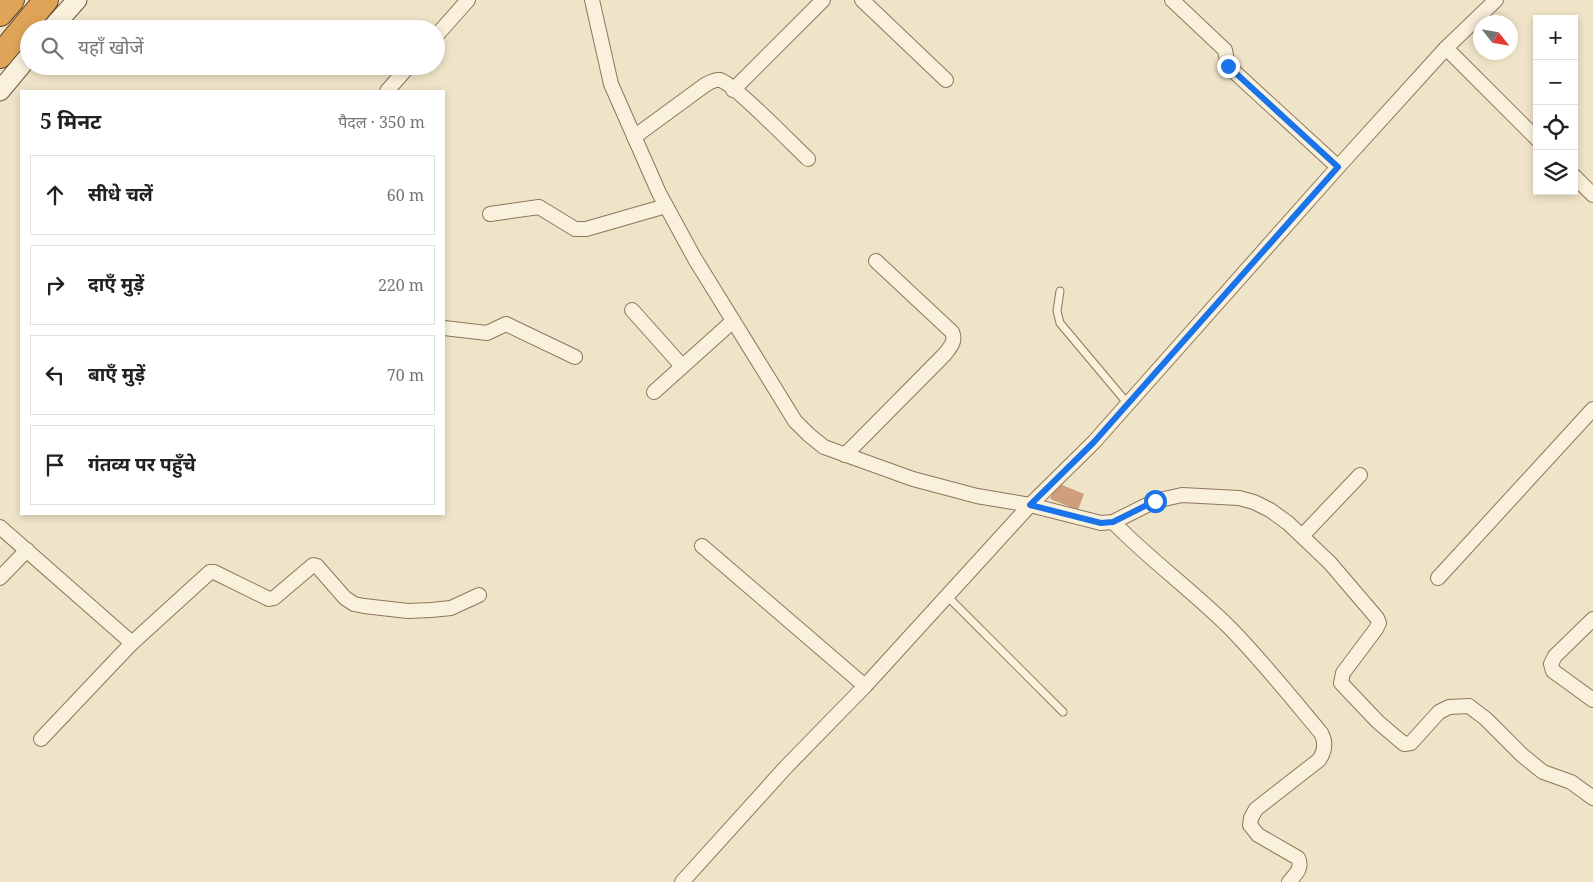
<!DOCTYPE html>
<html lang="hi">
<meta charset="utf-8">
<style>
:root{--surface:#fff;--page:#f2f2f2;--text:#202124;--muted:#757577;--line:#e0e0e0}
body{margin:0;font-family:"Noto Serif","Noto Sans Devanagari",serif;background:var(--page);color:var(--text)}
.controls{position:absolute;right:15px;top:15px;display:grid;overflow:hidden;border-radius:0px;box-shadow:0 2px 8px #0003}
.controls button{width:45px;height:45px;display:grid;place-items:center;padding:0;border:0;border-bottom:1px solid var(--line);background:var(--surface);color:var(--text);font:25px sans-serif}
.compass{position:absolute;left:1473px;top:15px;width:45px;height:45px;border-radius:50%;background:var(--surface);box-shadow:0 2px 8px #0003;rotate:121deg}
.stop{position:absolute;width:15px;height:15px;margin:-11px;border:4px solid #1a73e8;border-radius:50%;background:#fff}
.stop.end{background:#1a73e8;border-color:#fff;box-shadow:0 1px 5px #0008}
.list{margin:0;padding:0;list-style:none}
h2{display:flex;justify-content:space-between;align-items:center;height:65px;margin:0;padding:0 20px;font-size:21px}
h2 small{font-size:16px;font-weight:400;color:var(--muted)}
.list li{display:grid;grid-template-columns:32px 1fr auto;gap:15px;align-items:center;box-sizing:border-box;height:80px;margin:0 10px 10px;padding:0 10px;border:1px solid var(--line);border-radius:0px}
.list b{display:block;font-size:19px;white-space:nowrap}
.list em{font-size:16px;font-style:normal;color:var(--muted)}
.icon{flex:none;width:28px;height:28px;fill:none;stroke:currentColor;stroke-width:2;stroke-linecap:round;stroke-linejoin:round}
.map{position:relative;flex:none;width:1593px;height:882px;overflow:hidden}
.search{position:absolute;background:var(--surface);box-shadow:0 2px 8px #0003;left:20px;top:20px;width:425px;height:55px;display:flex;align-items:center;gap:12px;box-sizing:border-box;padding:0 18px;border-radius:28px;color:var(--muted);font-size:19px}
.panel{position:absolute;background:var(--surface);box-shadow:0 2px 8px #0003;left:20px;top:90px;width:425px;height:425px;border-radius:0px}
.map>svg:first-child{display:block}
</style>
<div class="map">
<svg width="1593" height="882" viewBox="0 0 1593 882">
<rect width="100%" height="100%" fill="#f0e4c8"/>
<!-- building -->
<polygon fill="#cf9f7d" points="1057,483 1084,494 1078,510 1050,499"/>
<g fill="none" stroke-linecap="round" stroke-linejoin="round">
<defs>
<g id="lane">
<polyline points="1060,291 1057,311 1060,323 1128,404"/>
<polyline points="947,596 1063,712"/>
</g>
<g id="street">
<polyline points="592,0 611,84 659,193 695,259 795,421 809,435 824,447 913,479 977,496 1030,505 1101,523 1113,522 1155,501 1182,495 1239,498 1254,502 1270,510 1288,523 1330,563 1377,618 1379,623 1376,629 1343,673 1341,683 1378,722 1404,744 1411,743 1439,712 1449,707 1469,706 1486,719 1522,755 1543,772 1571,782 1593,798"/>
<polyline points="862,0 946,80"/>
<polyline points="1172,0 1225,50 1228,66 1338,167"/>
<polyline points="436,36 468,0"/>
<polyline points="1446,48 1537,139"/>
<polyline points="733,90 823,0"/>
<polyline points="387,91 409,66"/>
<path d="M634 137 705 85C709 83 714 79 720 80 733 83 794 146 808 159"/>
<polyline points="1574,176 1593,195"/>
<polyline points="490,214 539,207 575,229 586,229 666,206"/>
<polyline points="632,310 682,366"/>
<polyline points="444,328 487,333 506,324 575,357"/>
<polyline points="654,392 733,321"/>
<path d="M845 455 945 354C951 346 956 341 952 332L876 261"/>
<path d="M1113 522C1150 560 1193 591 1231 629 1263 662 1292 698 1321 733 1326 742 1325 751 1319 760L1256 809 1251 818 1250 825 1258 835 1298 858C1303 868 1295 875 1289 882"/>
<polyline points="0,527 132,643"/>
<polyline points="1302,536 1360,475"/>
<polyline points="702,546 865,686"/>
<polyline points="0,578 27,550"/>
<polyline points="1438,578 1593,409"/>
<polyline points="1593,619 1555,656 1551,664 1553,671 1593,700"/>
<polyline points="41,739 132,643 210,572 214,572 269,599 274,598 313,565 317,566 345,598 354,604 364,606 408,611 431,610 451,608 479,595"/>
<polyline points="682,882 786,767 865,686 1030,505 1094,442 1338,167 1446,48 1496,0"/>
</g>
<g id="secondary">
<polyline points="51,29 77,0"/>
<polyline points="0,91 29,56"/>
</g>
<g id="highway">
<polyline points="0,14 12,0"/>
<polyline points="0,56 46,0"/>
</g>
</defs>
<!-- lane casing -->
<use href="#lane" stroke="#8d765c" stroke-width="9"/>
<!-- street casing -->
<use href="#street" stroke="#8d765c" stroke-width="16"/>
<!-- secondary casing -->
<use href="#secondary" stroke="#6f573f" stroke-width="21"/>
<!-- highway casing -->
<use href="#highway" stroke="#5b4430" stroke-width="26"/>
<!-- lane -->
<use href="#lane" stroke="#faf1dc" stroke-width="7"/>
<!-- street -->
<use href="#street" stroke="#faf1dc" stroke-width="14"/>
<!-- secondary -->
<use href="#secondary" stroke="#faf1dc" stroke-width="19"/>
<!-- highway -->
<use href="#highway" stroke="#e0a458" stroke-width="24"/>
</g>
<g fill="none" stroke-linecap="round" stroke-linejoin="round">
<!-- route -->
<polyline stroke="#1a73e8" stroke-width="6" points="1155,501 1113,522 1101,523 1030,505 1094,442 1338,167 1228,66"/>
</g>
</svg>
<div class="controls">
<button>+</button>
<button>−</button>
<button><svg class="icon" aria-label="locate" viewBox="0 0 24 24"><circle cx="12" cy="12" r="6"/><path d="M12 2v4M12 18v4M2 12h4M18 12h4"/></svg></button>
<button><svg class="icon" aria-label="layers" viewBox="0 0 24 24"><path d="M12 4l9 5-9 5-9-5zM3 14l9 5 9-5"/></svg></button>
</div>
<svg class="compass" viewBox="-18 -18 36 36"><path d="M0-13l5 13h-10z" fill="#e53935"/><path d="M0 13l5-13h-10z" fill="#757577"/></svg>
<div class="stop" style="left:1155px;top:501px"></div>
<div class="stop end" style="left:1228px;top:66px"></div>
<div class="search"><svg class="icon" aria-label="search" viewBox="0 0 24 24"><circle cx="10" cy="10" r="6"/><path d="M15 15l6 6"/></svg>यहाँ खोजें</div>
<section class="panel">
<h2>5 मिनट<small>पैदल · 350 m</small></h2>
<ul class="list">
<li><svg class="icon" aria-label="ahead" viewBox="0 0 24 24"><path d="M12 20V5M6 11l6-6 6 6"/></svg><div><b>सीधे चलें</b></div><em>60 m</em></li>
<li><svg class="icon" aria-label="right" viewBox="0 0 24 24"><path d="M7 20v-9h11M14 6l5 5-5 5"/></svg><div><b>दाएँ मुड़ें</b></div><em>220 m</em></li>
<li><svg class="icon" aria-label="left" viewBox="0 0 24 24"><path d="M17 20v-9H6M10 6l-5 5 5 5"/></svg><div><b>बाएँ मुड़ें</b></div><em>70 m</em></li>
<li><svg class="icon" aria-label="arrive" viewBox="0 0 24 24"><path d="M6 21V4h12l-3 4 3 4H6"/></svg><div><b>गंतव्य पर पहुँचे</b></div></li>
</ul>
</section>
</div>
